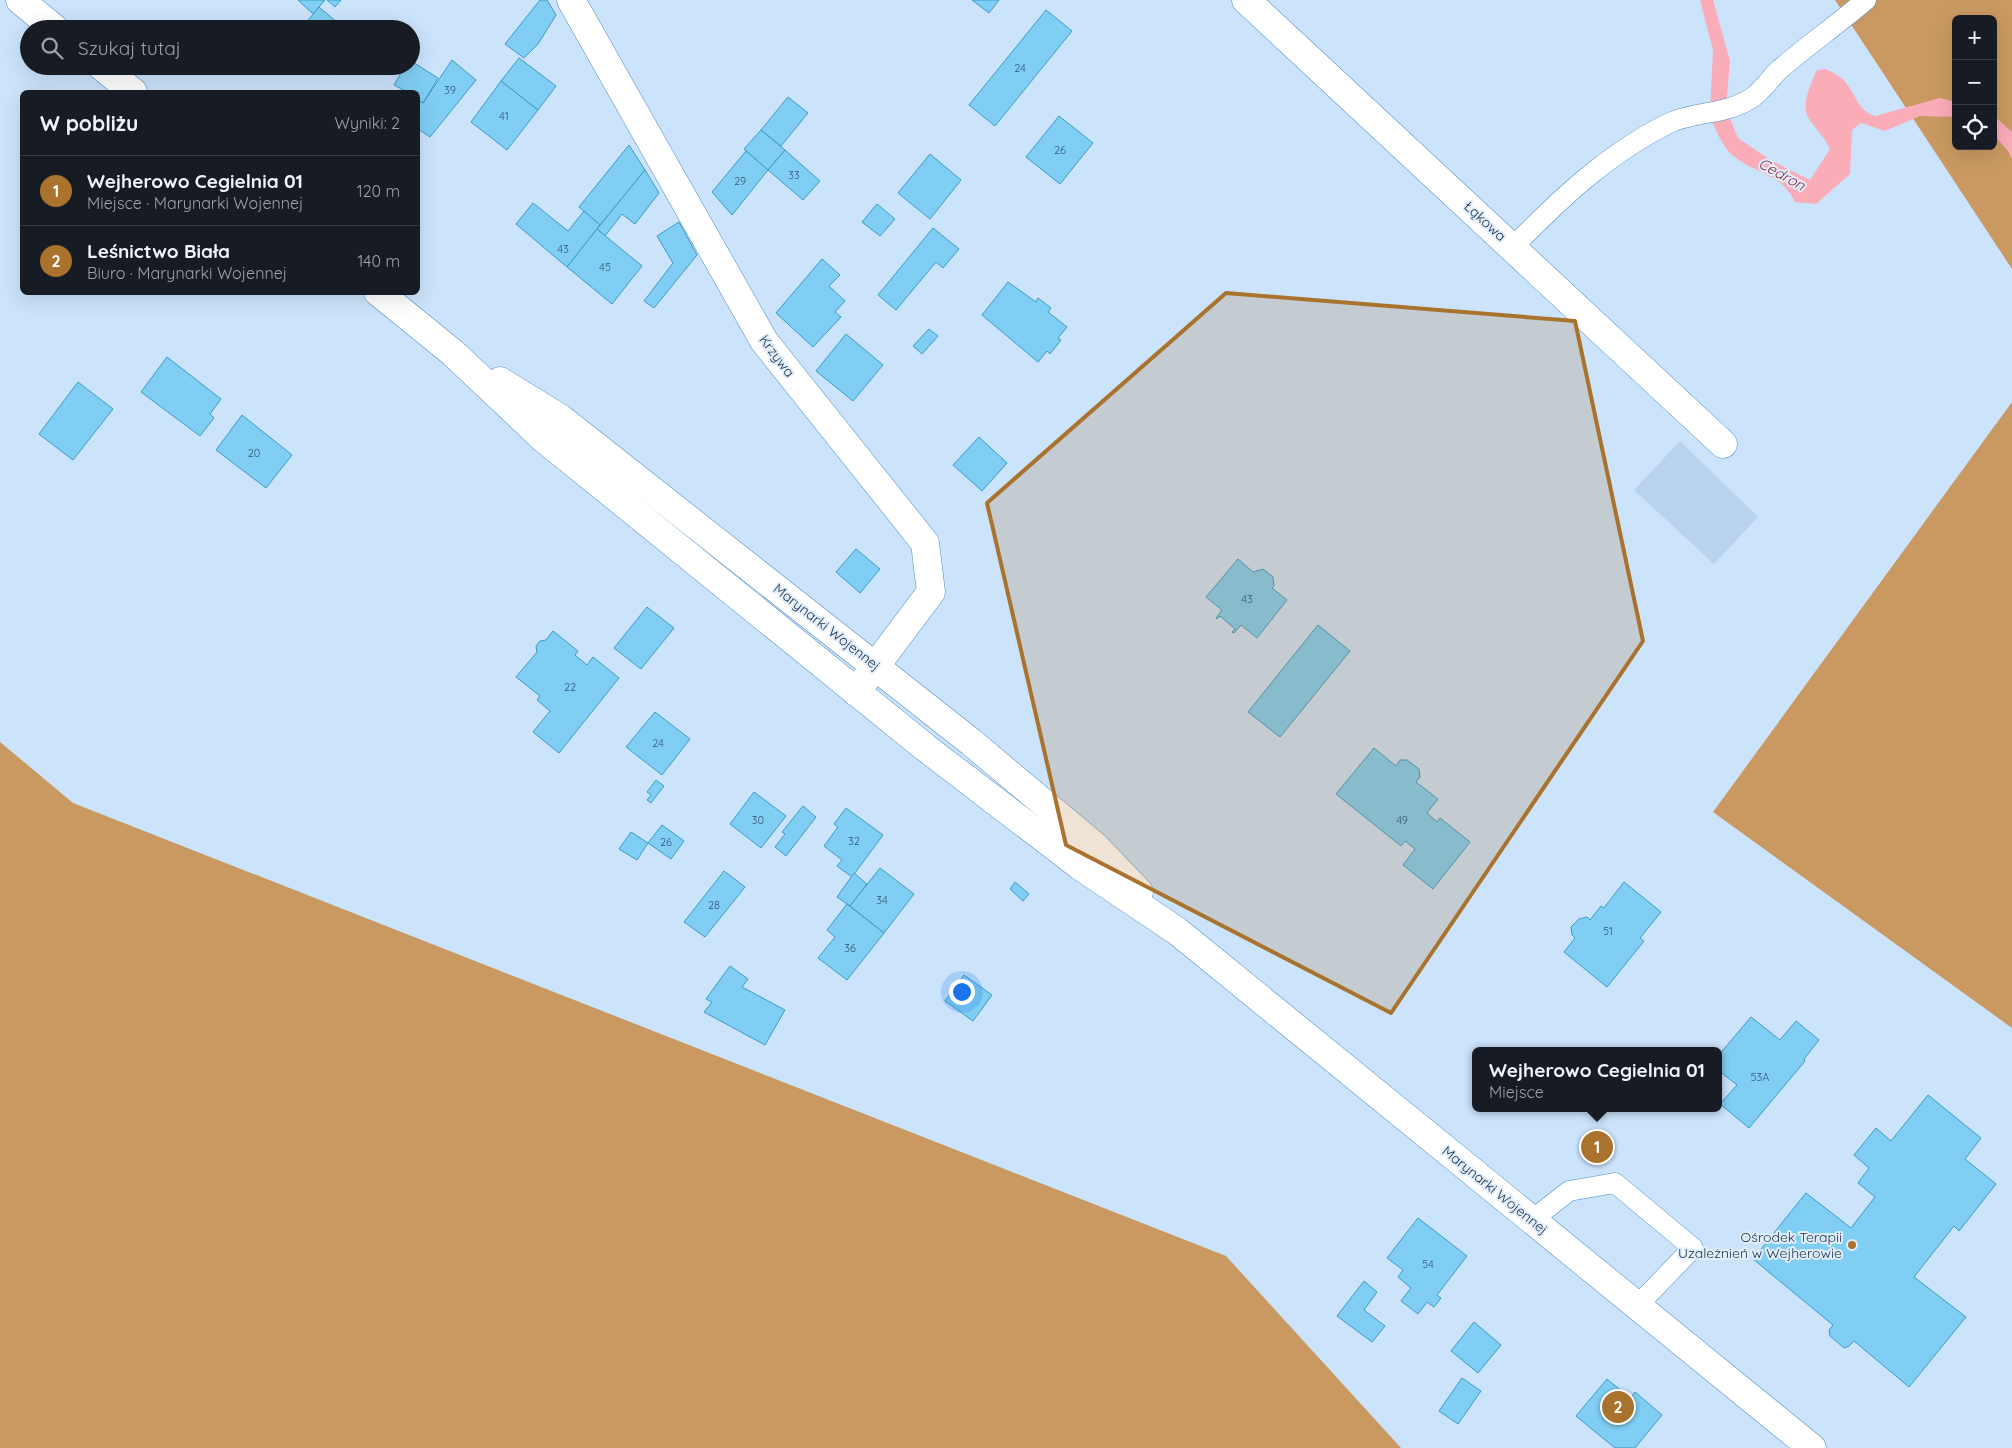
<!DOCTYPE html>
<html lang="pl">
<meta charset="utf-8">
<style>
:root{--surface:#171b24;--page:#20242c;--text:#f1f3f6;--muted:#9ea1a6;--line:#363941;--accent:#a9732e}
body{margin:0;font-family:Quicksand,sans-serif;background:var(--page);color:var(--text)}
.controls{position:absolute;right:15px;top:15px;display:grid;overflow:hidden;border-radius:8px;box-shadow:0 5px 20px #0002}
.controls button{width:45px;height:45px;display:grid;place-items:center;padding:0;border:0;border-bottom:1px solid var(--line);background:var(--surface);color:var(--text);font:25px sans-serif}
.you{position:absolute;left:961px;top:991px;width:18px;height:18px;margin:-12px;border:4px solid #fff;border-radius:50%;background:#1a73e8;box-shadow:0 0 0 8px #1a73e833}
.badge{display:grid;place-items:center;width:32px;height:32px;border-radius:50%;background:var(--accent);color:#fff;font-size:16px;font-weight:700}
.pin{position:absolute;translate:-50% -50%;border:2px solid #fff;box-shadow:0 1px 5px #0006}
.popup{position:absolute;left:1472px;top:1047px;width:250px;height:65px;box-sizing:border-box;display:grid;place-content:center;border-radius:8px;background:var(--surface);filter:drop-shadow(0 1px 4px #0005);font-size:16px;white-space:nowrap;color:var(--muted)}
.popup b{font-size:19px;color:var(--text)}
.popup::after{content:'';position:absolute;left:50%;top:100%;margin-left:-10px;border:10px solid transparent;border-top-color:var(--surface)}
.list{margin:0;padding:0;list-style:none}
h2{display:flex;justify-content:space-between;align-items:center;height:65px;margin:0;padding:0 20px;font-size:21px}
h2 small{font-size:16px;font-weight:400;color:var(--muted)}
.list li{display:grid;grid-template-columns:32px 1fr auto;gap:15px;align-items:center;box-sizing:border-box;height:70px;padding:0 20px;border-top:1px solid var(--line)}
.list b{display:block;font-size:19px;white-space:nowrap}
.list p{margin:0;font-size:16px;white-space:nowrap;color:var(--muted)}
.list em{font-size:16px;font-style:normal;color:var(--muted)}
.icon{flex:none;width:28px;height:28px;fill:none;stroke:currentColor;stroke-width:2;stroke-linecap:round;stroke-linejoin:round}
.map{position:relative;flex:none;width:2012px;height:1448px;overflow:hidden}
.search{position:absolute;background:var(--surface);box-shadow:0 5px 20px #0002;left:20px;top:20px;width:400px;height:55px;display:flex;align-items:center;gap:12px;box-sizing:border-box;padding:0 18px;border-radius:28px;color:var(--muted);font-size:19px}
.panel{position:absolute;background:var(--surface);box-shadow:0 5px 20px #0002;left:20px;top:90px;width:400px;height:205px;border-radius:8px}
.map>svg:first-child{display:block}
</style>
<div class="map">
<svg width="2012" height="1448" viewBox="0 0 2012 1448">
<rect width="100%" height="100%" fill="#cbe3fb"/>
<!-- built -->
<polygon fill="#b9d3ee" points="1680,441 1758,517 1714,564 1634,490"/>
<!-- forest -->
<g fill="#c99961" fill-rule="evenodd">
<path d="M1835 0H2012V269ZM1956 19H1993V146H1956Z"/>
<polygon points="2012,402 2012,1028 1713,812"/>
<polygon points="0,742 73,803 1226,1256 1401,1448 0,1448"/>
</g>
<!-- water -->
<g fill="#faacb8">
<path d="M1700 0H1713L1730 61 1726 109 1738 138 1772 161 1810 180 1830 149C1825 138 1816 129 1809 119 1800 106 1811 83 1817 70L1826 69C1833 73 1842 77 1846 83 1858 97 1856 109 1875 116L1940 98 1956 102V117L1920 116 1885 131 1861 123 1852 130 1850 174 1816 204 1795 202C1781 172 1755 174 1732 155 1724 148 1712 124 1710 114L1713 50Z"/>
<polygon points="1993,115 2012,132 2012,159 2008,151 1993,134"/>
</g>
<!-- building -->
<g fill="#80cef3" stroke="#3b9bc3">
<polygon points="298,0 325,0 313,14"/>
<polygon points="327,0 341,0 335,7"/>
<polygon points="540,0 547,0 556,15 538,44 524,58 505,44"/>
<polygon points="972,0 999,0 989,13"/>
<polygon points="319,7 345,29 301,29"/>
<polygon points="1046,10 1072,31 995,126 969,105"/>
<polygon points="519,58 556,86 538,110 501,81"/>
<polygon points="452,60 476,80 430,137 418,129 418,103 419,100 423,103"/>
<polygon points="411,61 438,78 423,103 418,99 418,92 407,92 394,85 405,66 411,66"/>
<polygon points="318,66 336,66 329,75"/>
<polygon points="501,81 538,110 507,150 471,122"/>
<polygon points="788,97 808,113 781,146 761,130"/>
<polygon points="1059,116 1093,143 1060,184 1026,157"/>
<polygon points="761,130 785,150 768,170 744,149"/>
<polygon points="629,145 645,170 600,225 579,207"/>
<polygon points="785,150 820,181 803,200 768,170"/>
<polygon points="746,151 768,170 732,215 712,192"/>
<polygon points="930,154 961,180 930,219 898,193"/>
<polygon points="645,170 659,193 635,224 622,214 605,236 597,229"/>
<polygon points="533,203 568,231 584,211 600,225 567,267 516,224"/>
<polygon points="877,204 895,219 880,236 862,222"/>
<polygon points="679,222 697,255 654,308 644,301 673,263 657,236"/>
<polygon points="933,228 959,249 943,268 936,262 896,310 878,295"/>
<polygon points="597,229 642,266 612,304 567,267"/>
<polygon points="822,259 840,275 829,286 845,301 835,312 841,317 813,347 776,313"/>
<polygon points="1008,282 1036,302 1038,298 1051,308 1048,312 1067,327 1058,338 1061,340 1050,354 1047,351 1038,362 982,315"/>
<polygon points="929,329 938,336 922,354 913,346"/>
<polygon points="846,334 883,365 853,401 816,371"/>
<polygon points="167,357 221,399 210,414 214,418 200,436 141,392"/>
<polygon points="78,382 113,409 73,460 39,434"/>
<polygon points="242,415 292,455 266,488 216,450"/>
<polygon points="979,437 1007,463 982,491 953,465"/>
<polygon points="856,549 880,569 860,593 836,572"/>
<polygon points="1238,559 1253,572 1263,569 1273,577 1274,586 1272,588 1287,600 1257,638 1241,625 1234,633 1232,632 1235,629 1220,616 1217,619 1216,618 1222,610 1206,597"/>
<polygon points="647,607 674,628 641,669 614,648"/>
<polygon points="1318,625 1350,651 1280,737 1248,712"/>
<polygon points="553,631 578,651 575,655 587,665 593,657 619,678 559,753 533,732 550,711 537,700 540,696 516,677 537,652 536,646 540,641 546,640"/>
<polygon points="655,712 690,739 662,775 626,747"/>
<polygon points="1374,748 1396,766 1400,760 1407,760 1419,769 1420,777 1416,782 1438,799 1427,813 1437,822 1440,818 1470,842 1433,889 1403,865 1415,849 1405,841 1401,846 1336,794"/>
<polygon points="656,780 664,786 651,803 647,800 651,795 647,792"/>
<polygon points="754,792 786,816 761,848 730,824"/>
<polygon points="803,806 816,817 786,856 775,847 785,834 782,832"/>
<polygon points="846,808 883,835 852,877 837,866 842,860 824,846 838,827 834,824"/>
<polygon points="662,825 684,841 671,859 648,843"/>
<polygon points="631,832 648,843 637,860 619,849"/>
<polygon points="880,868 914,894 884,933 850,906"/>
<polygon points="724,871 745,887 705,937 684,922"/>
<polygon points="854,873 867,884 850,906 837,897"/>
<polygon points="1015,882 1029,894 1023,901 1010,889"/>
<polygon points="1624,882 1661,912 1640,938 1644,941 1607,987 1564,952 1575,938 1572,935 1571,927 1579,919 1587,917 1590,920 1601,906 1604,908"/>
<polygon points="847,904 884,933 847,980 818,958 835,937 827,930"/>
<polygon points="730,966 748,979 742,987 785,1010 765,1045 704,1012 712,1002 706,999"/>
<polygon points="964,975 992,995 973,1021 945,1001"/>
<polygon points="1751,1017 1780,1040 1796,1021 1819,1040 1804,1059 1805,1061 1749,1128 1720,1104 1737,1085 1718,1070 1718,1056"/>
<polygon points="1928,1095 1981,1138 1965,1159 1996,1184 1959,1231 1954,1226 1914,1277 1966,1317 1909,1387 1854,1341 1849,1346 1844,1348 1830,1336 1829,1330 1833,1325 1753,1259 1806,1193 1851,1228 1875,1197 1858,1183 1869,1168 1854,1155 1876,1128 1891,1141"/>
<polygon points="1593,1137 1608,1149 1608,1157 1601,1157 1586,1146"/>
<polygon points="1418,1218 1467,1256 1437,1295 1441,1298 1434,1307 1427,1302 1418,1314 1401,1301 1411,1288 1398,1277 1403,1270 1387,1258"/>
<polygon points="1364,1281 1377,1292 1364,1310 1385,1326 1372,1342 1337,1316"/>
<polygon points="1474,1322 1501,1345 1478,1373 1451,1351"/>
<polygon points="1462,1378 1481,1391 1458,1424 1439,1411"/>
<polygon points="1607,1379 1630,1398 1635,1392 1662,1415 1635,1448 1615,1448 1576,1416"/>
</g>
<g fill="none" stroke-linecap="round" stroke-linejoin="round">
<defs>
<g id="lane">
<path d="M1513 247C1560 199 1606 155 1667 124 1693 111 1725 115 1750 99 1762 92 1770 78 1780 69 1808 45 1838 24 1866 0"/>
<polyline points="1532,1220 1569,1191 1615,1183 1693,1248 1637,1306"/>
</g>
<g id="street">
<polyline points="571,0 764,341 925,543 931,592 856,692"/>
<polyline points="1246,0 1723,444"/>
</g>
<g id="secondary">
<polyline points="20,0 55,29"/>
<polyline points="101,66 133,92"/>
<polyline points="378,292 453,353 543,438 926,748 1080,866 1177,931 1812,1448"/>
<polyline points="500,381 560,418 971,742 1095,846 1139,892"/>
</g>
</defs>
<!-- lane casing -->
<use href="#lane" stroke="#528cc5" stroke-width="21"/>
<!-- street casing -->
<use href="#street" stroke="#528cc5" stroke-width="29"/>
<!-- secondary casing -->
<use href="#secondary" stroke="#528cc5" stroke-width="29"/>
<!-- lane -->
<use href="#lane" stroke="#fff" stroke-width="20"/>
<!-- street -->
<use href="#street" stroke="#fff" stroke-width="28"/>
<!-- secondary -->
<use href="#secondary" stroke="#fff" stroke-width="28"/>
</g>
<!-- marked area -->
<path fill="#a9732e" fill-opacity="0.2" stroke="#a9732e" stroke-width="4" stroke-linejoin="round" d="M1226 293 1575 321 1643 641 1391 1013 1066 845 987 503Z"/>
<!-- markers -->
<circle fill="#a9732e" stroke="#e2eefb" stroke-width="2" cx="1852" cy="1245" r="5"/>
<g text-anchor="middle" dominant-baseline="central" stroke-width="4" stroke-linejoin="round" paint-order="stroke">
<!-- number labels -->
<g font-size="11" fill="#335874">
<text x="1020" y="68">24</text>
<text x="450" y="90">39</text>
<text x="504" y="116">41</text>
<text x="1060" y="150">26</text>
<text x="794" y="175">33</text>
<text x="740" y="181">29</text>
<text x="563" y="249">43</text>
<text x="605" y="267">45</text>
<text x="254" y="453">20</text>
<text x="1247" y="599">43</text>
<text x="570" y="687">22</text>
<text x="658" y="743">24</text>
<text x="758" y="820">30</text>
<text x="1402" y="820">49</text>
<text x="854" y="841">32</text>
<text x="666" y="842">26</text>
<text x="882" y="900">34</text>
<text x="714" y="905">28</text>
<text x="1608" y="931">51</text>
<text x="850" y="948">36</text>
<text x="1760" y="1077">53A</text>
<text x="1428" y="1264">54</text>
</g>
<!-- street labels -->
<g font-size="14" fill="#193149" stroke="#e2eefb">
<text transform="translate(1485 221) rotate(43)">Łąkowa</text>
<text transform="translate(777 356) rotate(53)">Krzywa</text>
<text transform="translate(827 627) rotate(38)">Marynarki Wojennej</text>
<text transform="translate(1495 1190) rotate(39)">Marynarki Wojennej</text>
</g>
<!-- poi labels -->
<g font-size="14" fill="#193149" stroke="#e2eefb" text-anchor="end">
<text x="1842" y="1237">Ośrodek Terapii<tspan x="1842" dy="16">Uzależnień w Wejherowie</tspan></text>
</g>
<!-- water labels -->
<g font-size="15" font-style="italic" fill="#862d42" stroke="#e2eefb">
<text transform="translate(1782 174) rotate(29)">Cedron</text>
</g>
</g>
</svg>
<div class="controls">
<button>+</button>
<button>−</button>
<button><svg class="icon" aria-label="locate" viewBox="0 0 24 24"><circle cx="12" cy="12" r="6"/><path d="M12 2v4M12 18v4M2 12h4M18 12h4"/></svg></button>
</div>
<div class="you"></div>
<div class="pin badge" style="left:1597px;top:1147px">1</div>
<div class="popup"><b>Wejherowo Cegielnia 01</b>Miejsce</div>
<div class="pin badge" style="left:1618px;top:1407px">2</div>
<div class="search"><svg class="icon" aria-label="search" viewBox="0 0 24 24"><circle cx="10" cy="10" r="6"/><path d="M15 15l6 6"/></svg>Szukaj tutaj</div>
<section class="panel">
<h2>W pobliżu<small>Wyniki: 2</small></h2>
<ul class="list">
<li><span class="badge">1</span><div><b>Wejherowo Cegielnia 01</b><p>Miejsce · Marynarki Wojennej</p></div><em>120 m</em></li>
<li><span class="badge">2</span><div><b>Leśnictwo Biała</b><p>Biuro · Marynarki Wojennej</p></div><em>140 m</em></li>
</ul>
</section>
</div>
